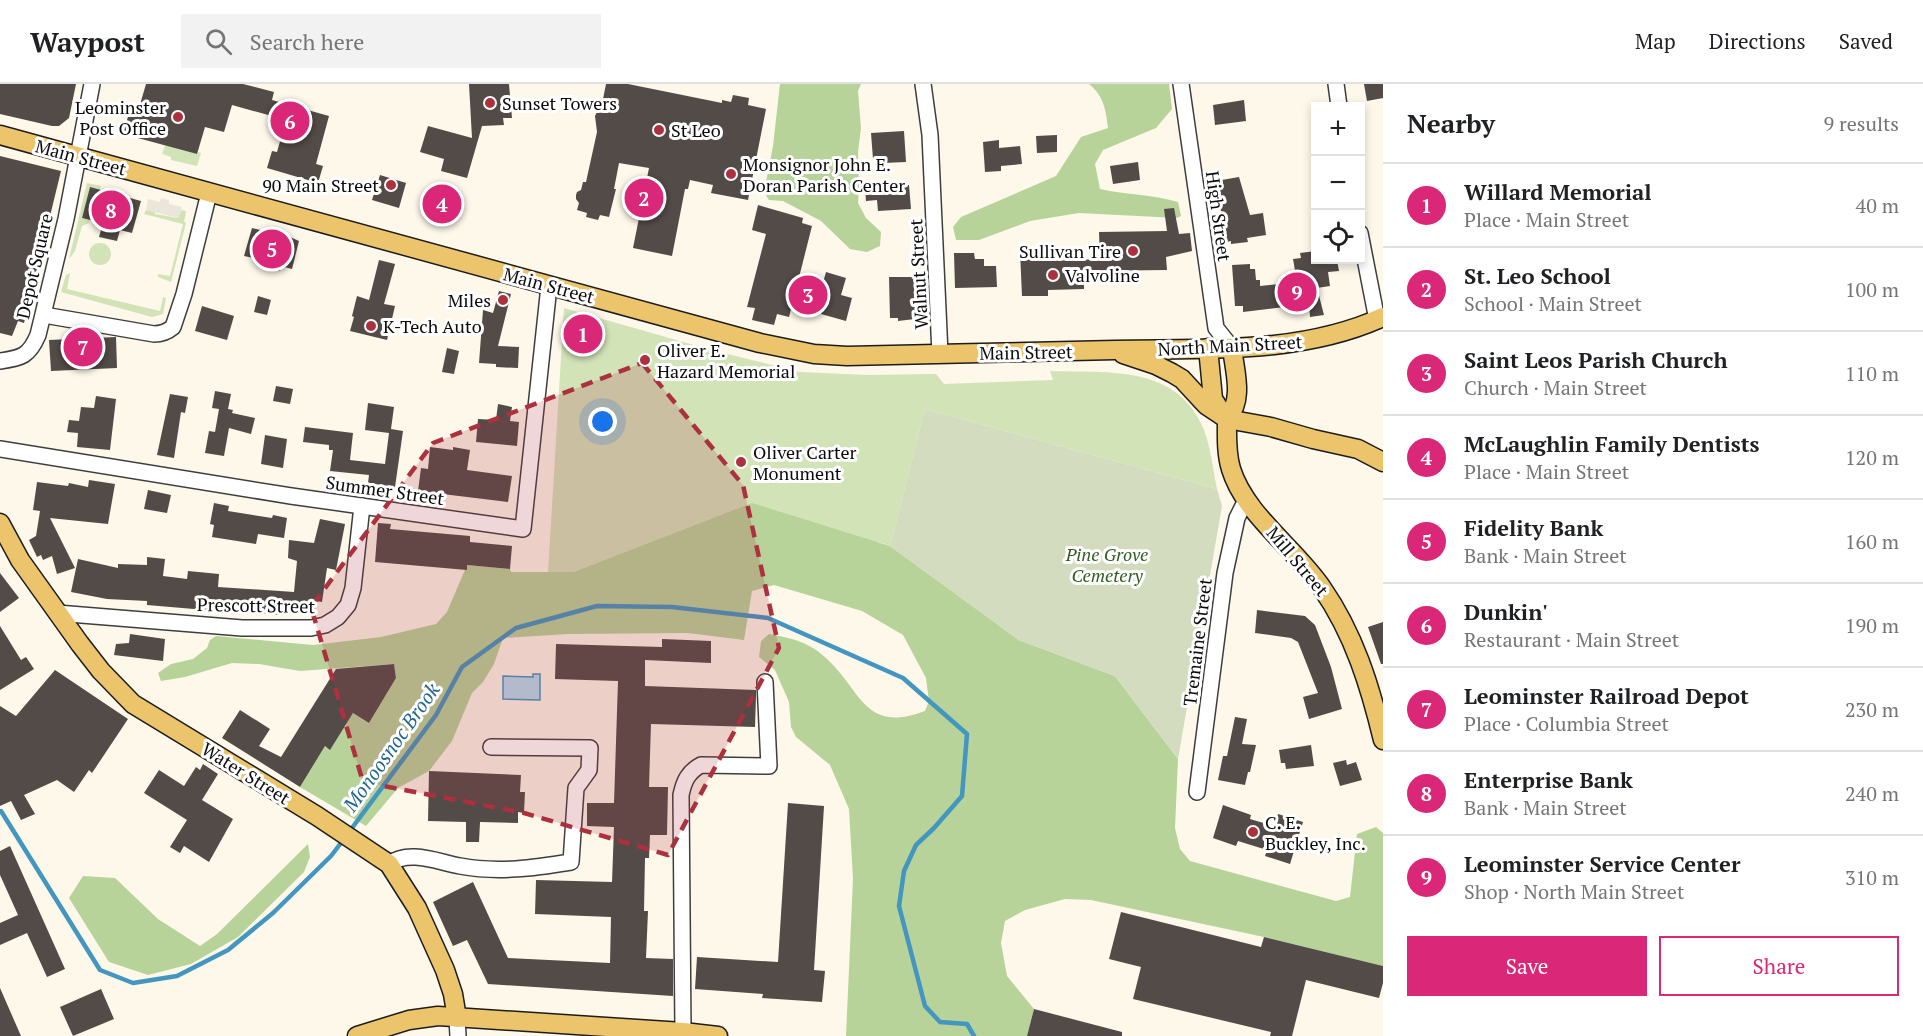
<!DOCTYPE html>
<meta charset="utf-8">
<style>
:root{--surface:#fff;--page:#f2f2f2;--text:#202124;--muted:#757577;--line:#e0e0e0;--accent:#db2777}
body{margin:0;font-family:"PT Serif",serif;background:var(--page);color:var(--text)}
.controls{position:absolute;right:18px;top:18px;display:grid;overflow:hidden;border-radius:0px;box-shadow:0 3px 9px #0003}
.controls button{width:54px;height:54px;display:grid;place-items:center;padding:0;border:0;border-bottom:2px solid var(--line);background:var(--surface);color:var(--text);font:30px sans-serif}
.you{position:absolute;left:603px;top:338px;width:21px;height:21px;margin:-15px;border:4px solid #fff;border-radius:50%;background:#1a73e8;box-shadow:0 0 0 9px #1a73e833}
.badge{display:grid;place-items:center;width:39px;height:39px;border-radius:50%;background:var(--accent);color:#fff;font-size:20px;font-weight:700}
.pin{position:absolute;translate:-50% -50%;border:3px solid #fff;box-shadow:0 2px 6px #0006}
.list{margin:0;padding:0;list-style:none}
h2{display:flex;justify-content:space-between;align-items:center;height:78px;margin:0;padding:0 24px;font-size:26px}
h2 small{font-size:20px;font-weight:400;color:var(--muted)}
.list li{display:grid;grid-template-columns:39px 1fr auto;gap:18px;align-items:center;box-sizing:border-box;height:84px;padding:0 24px;border-top:2px solid var(--line)}
.list b{display:block;font-size:22px;white-space:nowrap}
.list p{margin:0;font-size:20px;white-space:nowrap;color:var(--muted)}
.list em{font-size:20px;font-style:normal;color:var(--muted)}
.actions{display:flex;gap:12px;padding:18px 24px}
.actions a{flex:1;padding:14px 0;border:2px solid var(--accent);border-radius:0px;text-align:center;font-size:21px;color:var(--accent)}
.actions .main{background:var(--accent);color:#fff}
.icon{flex:none;width:33px;height:33px;fill:none;stroke:currentColor;stroke-width:2;stroke-linecap:round;stroke-linejoin:round}
.map{position:relative;flex:none;width:1383px;height:952px;overflow:hidden}
header{display:flex;align-items:center;gap:36px;box-sizing:border-box;height:84px;padding:0 30px;background:var(--surface);border-bottom:2px solid var(--line)}
header strong{font-size:28px}
nav{display:flex;gap:33px;margin-inline-start:auto;font-size:21px}
.search{width:420px;height:54px;background:var(--page);display:flex;align-items:center;gap:15px;box-sizing:border-box;padding:0 21px;border-radius:0px;color:var(--muted);font-size:22px}
main{display:flex}
aside{flex:1;background:var(--surface)}
.map>svg:first-child{display:block}
</style>
<header>
<strong>Waypost</strong>
<div class="search"><svg class="icon" aria-label="search" viewBox="0 0 24 24"><circle cx="10" cy="10" r="6"/><path d="M15 15l6 6"/></svg>Search here</div>
<nav><a>Map</a><a>Directions</a><a>Saved</a></nav>
</header>
<main>
<div class="map">
<svg width="1383" height="952" viewBox="0 0 1383 952">
<rect width="100%" height="100%" fill="#fdf8ea"/>
<!-- green -->
<g fill="#d2e3b8">
<polygon points="165,61 197,70 198,68 201,69 197,82 171,76 171,73 162,70"/>
<polygon points="87,99 101,102 100,106 90,104 82,134 89,136 89,139 82,142 75,167 69,175"/>
<polygon points="146,126 155,128 155,130 178,134 181,126 186,127 184,138 186,139 171,198 158,193 158,190 170,192 183,140 144,130"/>
<circle cx="100" cy="170" r="11"/>
<polygon points="70,189 67,205 160,227 163,213 166,214 163,230 152,233 61,208 66,191"/>
<path d="M564 224 715 267 800 288 868 291 929 290H936L944 300 1053 296 1050 287C1109 289 1177 280 1204 346 1211 364 1213 386 1217 405L925 325 890 462 879 458 574 488H548Z"/>
</g>
<!-- forest -->
<g fill="#b7d399">
<polygon points="780,0 861,0 858,7 861,44 858,68 859,103 858,119 866,134 881,148 880,162 867,168 850,165 821,137 783,117 769,116 764,108 773,62"/>
<path d="M1089 0H1169L1172 25 1156 44 1103 66 1095 80 1100 105C1127 111 1151 110 1178 118L1181 132 1177 134 1079 129 1030 137 979 156H956L953 143 961 133 1056 92 1081 53 1108 44C1106 27 1104 12 1089 0Z"/>
<path d="M752 419 890 462 1019 556 1115 592 1178 675 1175 744 1180 765 1190 777 1336 817 1350 813 1357 750 1376 743 1383 749V882L1264 853 1091 816 1065 815 1025 826 1005 837 1001 859 1007 892 1034 925 1027 952H846L853 795 849 725 830 681 796 653 791 643 789 618 775 586 759 573 761 557 769 550C791 554 810 558 827 575 862 607 864 650 925 627L929 617 926 594 903 551 862 527 774 501 752 507 744 556 688 549 568 550 503 554 494 580 483 598 472 609 452 657 429 687 398 704 366 742 300 703 325 662 330 665 353 629 369 639 396 594 394 580 300 587 259 580 232 579 185 593 161 597 158 589 171 580 193 575 207 564 210 556 216 552 313 561 381 553 436 540 447 528 467 481 510 485 511 488H574Z"/>
<polygon points="308,760 310,773 304,788 238,853 191,880 148,891 109,878 69,814 83,792 115,794 158,835 200,862 217,850"/>
</g>
<!-- cemetery -->
<polygon fill="#d4dcbf" points="925,325 1217,405 1222,422 1178,675 1115,592 1019,556 890,462"/>
<!-- plaza -->
<polygon fill="#ebe6db" points="161,114 169,116 169,120 182,123 178,134 146,126 148,115 160,118"/>
<!-- water -->
<polygon fill="#b4ddef" stroke="#4296bf" stroke-width="1.5" points="533,590 540,590 540,616 503,615 503,592 533,593"/>
<g fill="none" stroke-linecap="round" stroke-linejoin="round">
<!-- stream -->
<g stroke="#4296bf" stroke-width="4.5">
<polyline points="1,727 100,886 133,899 177,892 228,866 273,829 331,772 344,755"/>
<polyline points="349,748 436,631 462,583 516,544 597,522 672,523 768,534 903,594 967,650 962,712 934,744 916,761 904,787 899,822 925,922 940,938 967,940 974,952"/>
</g>
</g>
<!-- building -->
<g fill="#524b48">
<polygon points="0,0 76,0 69,34 59,42 52,42 0,30"/>
<polygon points="146,0 243,0 274,8 272,16 329,32 316,80 323,82 318,99 267,84 272,67 277,68 286,36 232,21 224,48 205,43 197,70 123,50 131,22 139,24"/>
<polygon points="469,0 509,0 512,34 503,34 504,41 482,42 467,94 441,87 444,75 420,68 428,42 472,54"/>
<polygon points="606,0 628,0 722,19 722,16 731,18 733,11 749,14 748,21 766,25 748,116 711,109 713,101 690,96 688,105 685,105 672,172 633,164 649,84 619,79 614,105 616,105 609,133 600,131 598,136 586,133 587,129 577,126 579,119 576,115 576,111 577,108 581,106 583,98 586,98 597,48 595,32 603,15"/>
<polygon points="1364,0 1383,0 1383,14 1367,17"/>
<polygon points="1244,16 1246,37 1215,41 1213,21"/>
<polygon points="904,47 906,78 883,79 883,75 873,75 871,49"/>
<polygon points="1057,51 1057,68 1037,69 1036,52"/>
<polygon points="999,56 999,64 1020,62 1022,80 1001,82 1001,87 985,88 983,58"/>
<polygon points="0,72 61,87 24,239 18,237 12,252 0,249"/>
<polygon points="1138,78 1140,96 1113,100 1110,82"/>
<polygon points="380,91 406,99 399,124 372,116"/>
<polygon points="1239,93 1250,131 1263,129 1266,151 1247,154 1248,158 1231,160 1231,157 1226,158 1216,97"/>
<polygon points="909,101 911,125 878,127 877,116 866,117 865,104"/>
<polygon points="90,103 141,117 132,149 120,146 117,157 99,153 103,139 82,134"/>
<polygon points="432,112 444,116 446,112 457,115 452,132 428,124"/>
<polygon points="758,121 803,134 802,139 812,142 789,233 777,230 774,241 752,236 755,224 747,223 766,150 752,146"/>
<polygon points="1174,124 1179,150 1190,149 1192,167 1166,173 1167,186 1084,187 1084,205 1048,206 1048,212 1022,212 1020,167 1048,167 1048,177 1100,175 1099,148 1167,147 1164,125"/>
<polygon points="252,144 290,153 299,157 292,185 281,182 280,187 256,181 258,175 244,172"/>
<polygon points="1316,167 1316,176 1337,176 1339,187 1328,188 1330,202 1317,204 1324,231 1310,233 1309,220 1243,228 1243,222 1235,222 1232,181 1250,180 1250,185 1255,185 1256,196 1260,196 1260,202 1297,198 1293,175 1301,174 1300,169"/>
<polygon points="954,169 974,169 975,175 984,175 984,182 996,182 997,203 955,204"/>
<polygon points="379,176 395,180 384,220 395,222 387,256 350,247 354,233 352,232 357,212 369,216"/>
<polygon points="826,188 846,194 841,211 852,214 846,237 821,230 827,211 820,209"/>
<polygon points="889,193 917,193 915,235 898,237 898,234 890,234"/>
<polygon points="499,207 511,210 498,262 519,263 518,284 496,283 496,280 479,279 483,226 493,229"/>
<polygon points="258,212 271,216 267,231 254,228"/>
<polygon points="202,222 234,232 227,256 195,247"/>
<polygon points="116,253 117,284 51,287 49,256"/>
<polygon points="447,264 459,267 454,290 442,288"/>
<polygon points="276,302 293,305 290,320 273,317"/>
<polygon points="215,307 231,310 228,325 233,326 232,329 255,334 251,350 229,344 224,372 205,369 209,347 215,348 219,325 212,324"/>
<polygon points="170,310 188,313 185,329 181,328 174,374 157,371"/>
<polygon points="96,312 116,315 110,366 77,363 78,349 67,348 69,336 79,337 81,323 94,324"/>
<polygon points="368,319 394,323 391,345 403,347 395,403 368,399 369,391 330,387 333,366 329,366 329,361 303,358 305,343 353,349 350,376 385,380 389,349 365,346"/>
<polygon points="498,320 512,323 510,337 519,338 517,362 476,358 478,335 496,336"/>
<polygon points="265,351 287,355 283,384 261,380"/>
<polygon points="430,363 453,366 453,363 470,366 467,386 512,392 508,418 418,407 421,384 428,385"/>
<polygon points="89,396 115,400 108,440 50,434 75,484 57,490 52,472 43,476 41,471 37,473 29,456 36,452 40,427 33,426 37,398 68,402 69,399 88,403"/>
<polygon points="148,406 171,411 167,429 144,425"/>
<polygon points="214,419 229,422 228,427 272,434 273,431 287,434 284,454 258,450 256,460 212,453 214,441 210,440"/>
<polygon points="320,435 345,440 336,486 327,484 322,518 316,517 315,525 281,521 280,531 241,527 241,529 147,521 147,517 107,515 71,508 78,475 118,484 118,480 147,481 147,473 165,475 163,492 187,495 188,487 219,490 218,503 294,508 297,477 288,474 289,456 314,459"/>
<polygon points="378,439 391,440 390,445 470,452 470,458 512,462 510,485 467,481 467,486 375,478"/>
<polygon points="0,489 19,514 0,528"/>
<polygon points="1257,526 1305,532 1315,541 1331,583 1342,625 1309,635 1303,613 1318,609 1298,558 1291,554 1255,549"/>
<polygon points="1383,538 1383,580 1381,580 1368,543"/>
<polygon points="0,542 21,576 26,573 34,585 0,606"/>
<polygon points="130,550 165,555 163,577 114,571 116,560 129,559"/>
<polygon points="662,555 711,557 711,579 645,576 645,602 756,606 756,612 755,643 651,640 649,703 668,703 667,751 650,751 649,774 645,774 644,827 648,827 646,874 673,875 673,912 488,900 467,856 453,862 433,818 473,798 508,874 610,879 611,833 535,830 536,796 612,798 614,743 587,742 587,719 614,719 618,597 555,595 556,560 662,563"/>
<polygon points="394,580 396,594 369,639 353,629 330,666 325,662 300,703 222,654 240,626 270,645 259,662 281,673 336,585"/>
<polygon points="55,586 128,635 92,689 89,686 74,708 57,696 24,711 35,730 21,736 11,717 0,722 0,622 16,632"/>
<polygon points="1235,633 1247,635 1242,660 1256,661 1250,688 1248,688 1245,701 1218,696 1223,672 1227,672"/>
<polygon points="1311,661 1314,682 1286,685 1285,679 1281,679 1279,666"/>
<polygon points="1346,676 1347,681 1356,678 1362,696 1340,702 1333,679"/>
<polygon points="203,680 218,690 202,716 233,735 209,778 184,762 180,769 170,763 187,736 144,709 159,686 184,702 196,683 200,686"/>
<polygon points="429,687 521,691 520,708 525,708 524,729 518,728 518,739 480,738 479,758 466,758 466,738 428,737"/>
<polygon points="788,719 824,722 814,886 825,887 822,918 762,914 763,910 695,905 697,873 778,878"/>
<polygon points="1223,721 1251,731 1250,735 1274,742 1278,730 1303,738 1290,780 1265,772 1267,766 1238,757 1236,762 1213,754"/>
<polygon points="10,762 65,885 47,893 27,849 0,861 0,839 18,831 0,791 0,767"/>
<polygon points="1121,828 1261,863 1264,853 1383,882 1383,899 1379,914 1306,896 1292,952 1270,952 1271,948 1133,915 1141,883 1109,875"/>
<polygon points="0,904 21,952 0,952"/>
<polygon points="101,905 114,935 73,952 60,923"/>
<polygon points="1034,925 1122,948 1122,952 1027,952"/>
</g>
<g fill="none" stroke-linecap="round" stroke-linejoin="round">
<defs>
<g id="minor">
<polyline points="923,0 930,51 940,270"/>
<polyline points="1181,0 1216,244 1232,264"/>
<polyline points="1336,0 1339,22"/>
<polyline points="1360,149 1377,236"/>
<path d="M44 231 154 250C162 250 167 248 173 243L184 210 209 109"/>
<path d="M0 277C22 274 29 272 38 251L66 135 92 0"/>
<polyline points="0,365 291,412 523,445 549,202"/>
<polyline points="57,529 242,544 311,544 325,541 338,533 348,521 353,504 362,422"/>
<polyline points="1197,708 1225,489 1237,434 1246,416"/>
<path d="M389 780C409 765 438 778 460 782 498 789 534 784 571 778L576 704 589 686 590 664 491 663"/>
<polyline points="457,934 458,952"/>
<path d="M683 948 681 711C684 697 688 688 701 681L769 682 765 598"/>
</g>
<g id="major">
<path d="M0 51 760 259 814 270 847 272C936 270 1026 268 1115 266 1204 264 1300 271 1383 233"/>
<polyline points="1208,264 1213,315 1222,329"/>
<polyline points="1123,270 1156,281 1172,289 1182,295 1206,321 1227,335 1271,343 1313,355 1358,365 1383,378"/>
<path d="M1227 335C1227 351 1226 369 1231 385 1245 431 1296 465 1322 504 1354 550 1370 602 1383 656"/>
<path d="M1227 335C1244 315 1235 289 1232 264"/>
<polyline points="0,439 20,476 80,560 101,587 133,620 317,732 389,780 417,824 445,886 453,910 457,934"/>
<polyline points="357,952 409,936 438,932 683,948 718,952"/>
</g>
</defs>
<!-- minor casing -->
<use href="#minor" stroke="#3e3e3e" stroke-width="18"/>
<!-- major casing -->
<use href="#major" stroke="#1c1c1c" stroke-width="21"/>
<!-- minor -->
<use href="#minor" stroke="#fff" stroke-width="15"/>
<!-- major -->
<use href="#major" stroke="#ebc46c" stroke-width="18"/>
</g>
<!-- marked area -->
<path fill="#ac313f" fill-opacity="0.2" stroke="#ac313f" stroke-width="4.5" stroke-dasharray="12 8" stroke-linejoin="round" d="M642 279 743 401 779 564 668 771 524 729 363 698 311 523 433 359Z"/>
<!-- markers -->
<g fill="#ac313f" stroke="#fff" stroke-width="2">
<circle cx="490" cy="19" r="6"/>
<circle cx="178" cy="33" r="6"/>
<circle cx="659" cy="46" r="6"/>
<circle cx="731" cy="90" r="6"/>
<circle cx="391" cy="101" r="6"/>
<circle cx="1133" cy="167" r="6"/>
<circle cx="1053" cy="191" r="6"/>
<circle cx="503" cy="216" r="6"/>
<circle cx="371" cy="242" r="6"/>
<circle cx="645" cy="276" r="6"/>
<circle cx="741" cy="378" r="6"/>
<circle cx="1253" cy="748" r="6"/>
</g>
<g text-anchor="middle" dominant-baseline="central" stroke-width="6" stroke-linejoin="round" paint-order="stroke">
<!-- poi labels -->
<g font-size="18" fill="#0b0b0b" stroke="#fff" text-anchor="start">
<text x="502" y="19">Sunset Towers</text>
<text x="166" y="23" text-anchor="end">Leominster<tspan x="166" dy="21">Post Office</tspan></text>
<text x="671" y="46">St Leo</text>
<text x="743" y="80">Monsignor John E.<tspan x="743" dy="21">Doran Parish Center</tspan></text>
<text x="379" y="101" text-anchor="end">90 Main Street</text>
<text x="1121" y="167" text-anchor="end">Sullivan Tire</text>
<text x="1065" y="191">Valvoline</text>
<text x="491" y="216" text-anchor="end">Miles</text>
<text x="383" y="242">K-Tech Auto</text>
<text x="657" y="266">Oliver E.<tspan x="657" dy="21">Hazard Memorial</tspan></text>
<text x="753" y="368">Oliver Carter<tspan x="753" dy="21">Monument</tspan></text>
<text x="1265" y="738">C. E.<tspan x="1265" dy="21">Buckley, Inc.</tspan></text>
</g>
<!-- street labels -->
<g font-size="18" fill="#0b0b0b" stroke="#fff">
<text transform="translate(81 73) rotate(15)">Main Street</text>
<text transform="translate(1219 132) rotate(82)">High Street</text>
<text transform="translate(34 182) rotate(-77)">Depot Square</text>
<text transform="translate(918 190) rotate(-93)">Walnut Street</text>
<text transform="translate(549 201) rotate(15)">Main Street</text>
<text transform="translate(1230 261) rotate(-3)">North Main Street</text>
<text transform="translate(1026 268) rotate(-1)">Main Street</text>
<text transform="translate(385 406) rotate(8)">Summer Street</text>
<text transform="translate(1298 477) rotate(50)">Mill Street</text>
<text transform="translate(256 521) rotate(1)">Prescott Street</text>
<text transform="translate(1197 558) rotate(-83)">Tremaine Street</text>
<text transform="translate(246 689) rotate(32)">Water Street</text>
</g>
<!-- park labels -->
<g font-size="18" font-style="italic" fill="#325b22" stroke="#fff">
<text x="1107" y="470">Pine Grove<tspan x="1107" dy="21">Cemetery</tspan></text>
</g>
<!-- water labels -->
<g font-size="20" font-style="italic" fill="#21678f" stroke="#fff">
<text transform="translate(391 663) rotate(-55)">Monoosnoc Brook</text>
</g>
</g>
</svg>
<div class="controls">
<button>+</button>
<button>−</button>
<button><svg class="icon" aria-label="locate" viewBox="0 0 24 24"><circle cx="12" cy="12" r="6"/><path d="M12 2v4M12 18v4M2 12h4M18 12h4"/></svg></button>
</div>
<div class="you"></div>
<div class="pin badge" style="left:583px;top:250px">1</div>
<div class="pin badge" style="left:644px;top:114px">2</div>
<div class="pin badge" style="left:808px;top:211px">3</div>
<div class="pin badge" style="left:442px;top:120px">4</div>
<div class="pin badge" style="left:272px;top:165px">5</div>
<div class="pin badge" style="left:290px;top:37px">6</div>
<div class="pin badge" style="left:83px;top:263px">7</div>
<div class="pin badge" style="left:111px;top:126px">8</div>
<div class="pin badge" style="left:1297px;top:208px">9</div>
</div>
<aside>
<h2>Nearby<small>9 results</small></h2>
<ul class="list">
<li><span class="badge">1</span><div><b>Willard Memorial</b><p>Place · Main Street</p></div><em>40 m</em></li>
<li><span class="badge">2</span><div><b>St. Leo School</b><p>School · Main Street</p></div><em>100 m</em></li>
<li><span class="badge">3</span><div><b>Saint Leos Parish Church</b><p>Church · Main Street</p></div><em>110 m</em></li>
<li><span class="badge">4</span><div><b>McLaughlin Family Dentists</b><p>Place · Main Street</p></div><em>120 m</em></li>
<li><span class="badge">5</span><div><b>Fidelity Bank</b><p>Bank · Main Street</p></div><em>160 m</em></li>
<li><span class="badge">6</span><div><b>Dunkin'</b><p>Restaurant · Main Street</p></div><em>190 m</em></li>
<li><span class="badge">7</span><div><b>Leominster Railroad Depot</b><p>Place · Columbia Street</p></div><em>230 m</em></li>
<li><span class="badge">8</span><div><b>Enterprise Bank</b><p>Bank · Main Street</p></div><em>240 m</em></li>
<li><span class="badge">9</span><div><b>Leominster Service Center</b><p>Shop · North Main Street</p></div><em>310 m</em></li>
</ul>
<div class="actions"><a class="main">Save</a><a>Share</a></div>
</aside>
</main>
